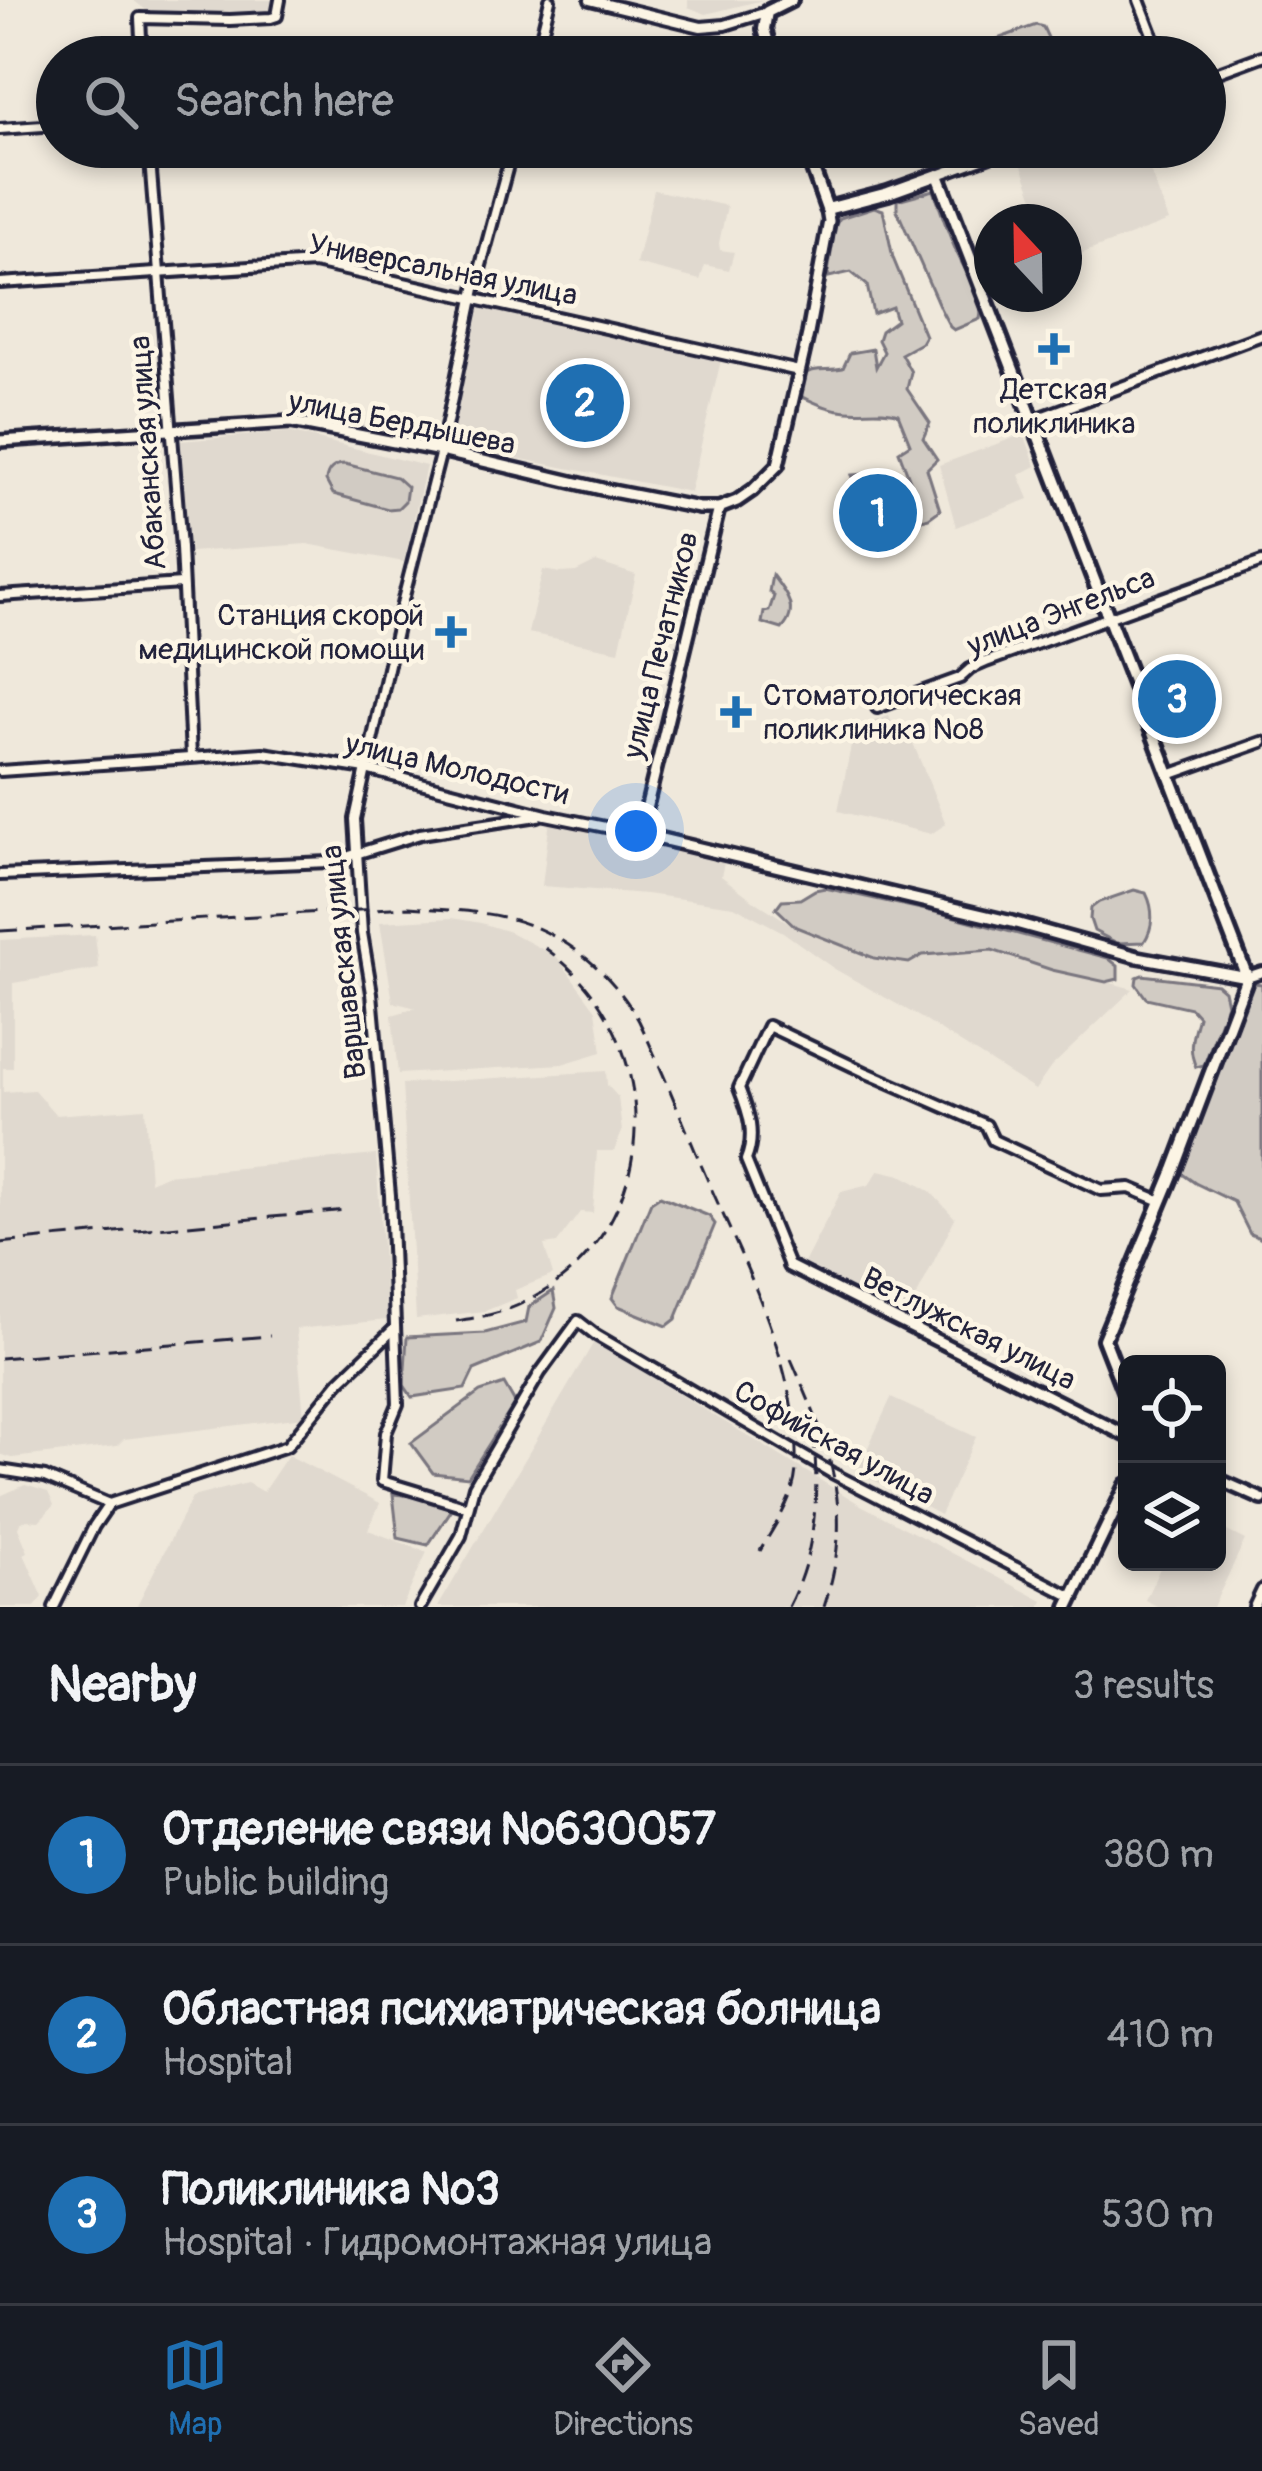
<!DOCTYPE html>
<meta charset="utf-8">
<style>
:root{--surface:#171b24;--page:#20242c;--text:#f1f3f6;--muted:#9ea1a6;--line:#363941;--accent:#1f6fb2}
body{margin:0;font-family:Pangolin,sans-serif;background:var(--page);color:var(--text)}
.controls{position:absolute;right:36px;bottom:36px;display:grid;overflow:hidden;border-radius:18px;box-shadow:0 6px 18px #0003}
.controls button{width:108px;height:108px;display:grid;place-items:center;padding:0;border:0;border-bottom:3px solid var(--line);background:var(--surface);color:var(--text);font:60px sans-serif}
.compass{position:absolute;left:974px;top:204px;width:108px;height:108px;border-radius:50%;background:var(--surface);box-shadow:0 6px 18px #0003;rotate:338deg}
.you{position:absolute;left:636px;top:831px;width:42px;height:42px;margin:-30px;border:9px solid #fff;border-radius:50%;background:#1a73e8;box-shadow:0 0 0 18px #1a73e833}
.badge{display:grid;place-items:center;width:78px;height:78px;border-radius:50%;background:var(--accent);color:#fff;font-size:39px;font-weight:700}
.pin{position:absolute;translate:-50% -50%;border:6px solid #fff;box-shadow:0 3px 12px #0006}
.list{margin:0;padding:0;list-style:none}
h2{display:flex;justify-content:space-between;align-items:center;height:156px;margin:0;padding:0 48px;font-size:51px}
h2 small{font-size:39px;font-weight:400;color:var(--muted)}
.list li{display:grid;grid-template-columns:78px 1fr auto;gap:36px;align-items:center;box-sizing:border-box;height:180px;padding:0 48px;border-top:3px solid var(--line)}
.list b{display:block;font-size:45px;white-space:nowrap}
.list p{margin:0;font-size:39px;white-space:nowrap;color:var(--muted)}
.list em{font-size:39px;font-style:normal;color:var(--muted)}
.icon{flex:none;width:66px;height:66px;fill:none;stroke:currentColor;stroke-width:2;stroke-linecap:round;stroke-linejoin:round}
.map{position:relative;flex:none;width:1262px;height:1607px;overflow:hidden}
.search{position:absolute;background:var(--surface);box-shadow:0 6px 18px #0003;left:36px;right:36px;top:36px;height:132px;display:flex;align-items:center;gap:30px;box-sizing:border-box;padding:0 42px;border-radius:66px;color:var(--muted);font-size:45px}
.sheet{height:696px;background:var(--surface)}
nav{display:flex;justify-content:space-around;align-items:center;box-sizing:border-box;height:168px;border-top:3px solid var(--line);background:var(--surface);font-size:33px;color:var(--muted)}
nav a{display:grid;justify-items:center;gap:6px}
nav .on{color:var(--accent)}
.map>svg:first-child{display:block}
</style>
<div class="map">
<svg width="1262" height="1607" viewBox="0 0 1262 1607">
<rect width="100%" height="100%" fill="#efe8db"/>
<filter id="ink" filterUnits="userSpaceOnUse"><feTurbulence type="fractalNoise" baseFrequency=".00833" numOctaves="2"/><feDisplacementMap in="SourceGraphic" scale="24" xChannelSelector="R" yChannelSelector="G"/><feConvolveMatrix kernelMatrix="1 2 1 2 8 2 1 2 1" color-interpolation-filters="sRGB"/></filter>
<g filter="url(#ink)">
<!-- built -->
<g fill="#e0d9cf">
<polygon points="133,0 274,0 275,13 151,14"/>
<polygon points="688,0 763,0 706,14 688,7"/>
<polygon points="1064,147 1141,147 1169,221 1064,260 1064,222 1043,222 1021,163"/>
<polygon points="654,190 727,206 719,243 720,250 734,252 729,270 705,265 700,280 636,264"/>
<polygon points="480,307 721,360 690,492 449,445"/>
<polygon points="289,432 426,466 404,562 307,544 190,552 180,441"/>
<polygon points="1024,434 1036,466 1019,475 1029,499 956,527 939,465"/>
<polygon points="596,562 636,575 619,651 528,633 543,570 560,573 576,572"/>
<polygon points="889,716 896,733 913,743 946,824 931,834 838,811 852,741 869,734 866,724"/>
<polygon points="550,819 650,838 725,859 721,876 753,900 797,928 849,947 924,952 987,949 1133,989 1051,1067 1035,1090 918,1016 833,968 783,932 734,906 646,894 542,886"/>
<polygon points="452,918 481,923 510,932 557,957 596,1010 602,1052 562,1064 398,1074 392,1015 416,1008 393,1002 380,922"/>
<polygon points="95,935 99,969 13,983 13,1068 3,1068 3,1092 34,1090 56,1115 145,1108 150,1182 166,1175 376,1155 387,1320 296,1329 304,1417 124,1439 117,1446 12,1458 0,1454 0,940"/>
<polygon points="606,1071 607,1085 618,1097 622,1132 614,1151 597,1151 593,1213 580,1212 557,1243 544,1245 553,1275 515,1290 517,1298 485,1311 416,1319 402,1084"/>
<polygon points="879,1170 901,1175 930,1191 955,1218 907,1316 804,1263 841,1192 869,1185"/>
<polygon points="594,1342 861,1505 1043,1601 1040,1607 438,1607"/>
<polygon points="891,1398 976,1437 940,1515 857,1471"/>
<polygon points="288,1455 380,1503 368,1530 427,1552 402,1607 136,1607 192,1497 247,1483 263,1492"/>
<polygon points="25,1485 48,1492 54,1505 39,1521 26,1520 20,1523 18,1528 28,1552 24,1554 43,1597 35,1607 0,1607 0,1496"/>
<polygon points="1217,1526 1245,1540 1213,1607 1159,1607 1145,1600 1163,1562 1217,1562"/>
</g>
<!-- green -->
<g fill="#d1cbc3" stroke="#7a767f" stroke-width="3">
<polygon points="1036,25 1043,27 1049,40 1045,50 1026,57 987,57 985,48 989,42"/>
<path d="M934 190C941 212 948 234 958 255 967 276 985 296 980 319L954 330 950 327 941 310 897 210V200Z"/>
<path d="M874 207 883 210 893 258 925 336 921 343 901 354 911 372 907 389 930 423 923 438 937 459 927 469 940 510 929 518 900 527C894 507 877 499 859 491L852 475 877 473 902 513 919 505 899 451 910 444 898 414C882 408 864 413 847 411 828 410 815 402 798 395 799 361 821 373 843 368L850 353 873 349 876 367 884 352 878 340 881 331 896 320 892 307 873 314 867 285 851 272 829 277 828 273 835 226 840 218Z"/>
<path d="M345 464 396 477 407 487 405 501 398 508 388 509 333 494 326 481C327 470 334 464 345 464Z"/>
<path d="M772 575C786 593 800 610 782 629L762 623 764 612 769 611 774 596 769 592Z"/>
<polygon points="825,888 944,914 1108,958 1118,966 1118,979 1106,982 1052,970 992,950 923,955 909,963 874,958 796,927 776,908 782,900 800,899 815,890"/>
<path d="M1134 890 1146 893C1154 909 1154 927 1144 942L1117 943 1094 931 1090 919 1091 908 1099 902Z"/>
<path d="M1142 975 1217 984 1224 990 1227 1004 1204 1065 1196 1067C1187 1048 1193 1035 1198 1016L1191 1008 1146 998 1136 984 1137 977Z"/>
<polygon points="1254,983 1262,984 1262,1239 1250,1234 1234,1202 1195,1183 1178,1171 1248,985"/>
<polygon points="660,1196 709,1216 715,1224 676,1319 667,1326 618,1306 612,1298 651,1202"/>
<polygon points="553,1291 556,1308 541,1342 474,1370 465,1389 412,1397 404,1385 407,1337 485,1333 526,1322 529,1307"/>
<polygon points="504,1384 515,1403 468,1477 433,1473 411,1443 480,1392"/>
<polygon points="393,1494 414,1496 452,1509 428,1545 398,1538"/>
</g>
<g fill="none" stroke-linecap="round" stroke-linejoin="round">
<defs>
<g id="minor">
<polyline points="590,0 701,27 725,25 767,12"/>
<polyline points="1139,0 1161,57"/>
<polyline points="142,57 140,18 230,20 271,18 277,16 280,0"/>
<polyline points="536,57 550,0"/>
<polyline points="1205,77 1262,56"/>
<polyline points="0,129 57,125"/>
<polyline points="149,147 181,548 191,756"/>
<polyline points="938,175 1015,147"/>
<polyline points="0,283 314,263 799,371"/>
<polyline points="1033,420 1262,335"/>
<polyline points="0,596 182,584"/>
<polyline points="877,708 960,678 970,669 986,662 1262,562"/>
<polyline points="0,771 263,753 366,769 546,815 640,834"/>
<polyline points="1169,775 1262,742"/>
<polyline points="0,875 330,862 420,834 538,816"/>
<polyline points="1247,977 1262,972"/>
<path d="M789 1266 746 1160C756 1135 749 1113 739 1088L768 1026 867 1073 986 1125 993 1140 1101 1190 1130 1188 1161 1201"/>
<polyline points="0,1470 45,1477 109,1504 287,1446 339,1382 393,1330"/>
<polyline points="468,1507 382,1481 386,1433 398,1404 390,1195 372,993 362,933 355,819 403,600 441,451 476,284 513,147"/>
<polyline points="54,1607 94,1526 109,1504"/>
<polyline points="420,1607 461,1536 474,1486 540,1373 578,1321 596,1335 832,1473 1073,1597"/>
<polyline points="1254,1607 1262,1590"/>
</g>
<g id="tertiary">
<polyline points="0,441 291,422 441,451 602,489 699,508 719,508 737,501 753,490 778,465 808,334 829,221 827,209"/>
<polyline points="719,508 640,834 1012,922 1138,957 1247,977"/>
<polyline points="789,1266 1127,1436"/>
<polyline points="1217,1479 1262,1499"/>
</g>
<g id="secondary">
<polyline points="772,57 764,29 767,12 791,0"/>
<polyline points="805,147 827,209 888,193 938,175 1247,977"/>
<polyline points="1127,1398 1104,1339 1174,1170 1247,977"/>
<polyline points="1068,1607 1127,1485"/>
</g>
</defs>
<!-- minor casing -->
<use href="#minor" stroke="#22223b" stroke-width="16"/>
<!-- tertiary casing -->
<use href="#tertiary" stroke="#22223b" stroke-width="18"/>
<!-- secondary casing -->
<use href="#secondary" stroke="#22223b" stroke-width="20"/>
<!-- minor -->
<use href="#minor" stroke="#fcf5e5" stroke-width="8"/>
<!-- tertiary -->
<use href="#tertiary" stroke="#fcf5e5" stroke-width="9"/>
<!-- secondary -->
<use href="#secondary" stroke="#fcf5e5" stroke-width="10"/>
<!-- rail -->
<g stroke="#22223b" stroke-width="3" stroke-dasharray="18 9" stroke-linecap="butt">
<path d="M0 931 409 907C442 910 478 910 511 919 564 933 612 972 639 1021 664 1073 685 1128 708 1181 747 1270 799 1367 796 1468 795 1498 774 1526 760 1551"/>
<polyline points="0,1243 346,1210"/>
<path d="M456 1321C481 1317 504 1313 527 1301 667 1230 669 1036 545 948"/>
<polyline points="0,1358 270,1336"/>
<path d="M791 1359C830 1448 856 1509 824 1607"/>
<path d="M788 1607C815 1555 819 1498 814 1441"/>
</g>
</g>
</g>
<!-- markers -->
<g fill="#1f6fb2" stroke="#fcf5e5" stroke-width="4.5">
<path d="M1048 331h12v12h12v12h-12v12h-12v-12h-12v-12h12z"/>
<path d="M445 614h12v12h12v12h-12v12h-12v-12h-12v-12h12z"/>
<path d="M730 694h12v12h12v12h-12v12h-12v-12h-12v-12h12z"/>
</g>
<g text-anchor="middle" dominant-baseline="central" stroke-width="9" stroke-linejoin="round" paint-order="stroke">
<!-- street labels -->
<g font-size="30" fill="#22223b" stroke="#fcf5e5">
<text transform="translate(443 270) rotate(11)">Универсальная улица</text>
<text transform="translate(402 423) rotate(11)">улица Бердышева</text>
<text transform="translate(148 453) rotate(-94)">Абаканская улица</text>
<text transform="translate(1061 612) rotate(-21)">улица Энгельса</text>
<text transform="translate(661 645) rotate(-76)">улица Печатников</text>
<text transform="translate(457 769) rotate(13)">улица Молодости</text>
<text transform="translate(344 962) rotate(-96)">Варшавская улица</text>
<text transform="translate(969 1329) rotate(27)">Ветлужская улица</text>
<text transform="translate(834 1443) rotate(29)">Софийская улица</text>
</g>
<!-- poi labels -->
<g font-size="30" fill="#22223b" stroke="#fcf5e5">
<text x="1054" y="389">Детская<tspan x="1054" dy="34">поликлиника</tspan></text>
<text x="424" y="615" text-anchor="end">Станция скорой<tspan x="424" dy="34">медицинской помощи</tspan></text>
<text x="763" y="695" text-anchor="start">Стоматологическая<tspan x="763" dy="34">поликлиника №8</tspan></text>
</g>
</g>
</svg>
<div class="controls">
<button><svg class="icon" aria-label="locate" viewBox="0 0 24 24"><circle cx="12" cy="12" r="6"/><path d="M12 2v4M12 18v4M2 12h4M18 12h4"/></svg></button>
<button><svg class="icon" aria-label="layers" viewBox="0 0 24 24"><path d="M12 4l9 5-9 5-9-5zM3 14l9 5 9-5"/></svg></button>
</div>
<svg class="compass" viewBox="-18 -18 36 36"><path d="M0-13l5 13h-10z" fill="#e53935"/><path d="M0 13l5-13h-10z" fill="#9ea1a6"/></svg>
<div class="you"></div>
<div class="pin badge" style="left:878px;top:513px">1</div>
<div class="pin badge" style="left:585px;top:403px">2</div>
<div class="pin badge" style="left:1177px;top:699px">3</div>
<div class="search"><svg class="icon" aria-label="search" viewBox="0 0 24 24"><circle cx="10" cy="10" r="6"/><path d="M15 15l6 6"/></svg>Search here</div>
</div>
<section class="sheet">
<h2>Nearby<small>3 results</small></h2>
<ul class="list">
<li><span class="badge">1</span><div><b>Отделение связи №630057</b><p>Public building</p></div><em>380 m</em></li>
<li><span class="badge">2</span><div><b>Областная психиатрическая болница</b><p>Hospital</p></div><em>410 m</em></li>
<li><span class="badge">3</span><div><b>Поликлиника №3</b><p>Hospital · Гидромонтажная улица</p></div><em>530 m</em></li>
</ul>
</section>
<nav>
<a class="on"><svg class="icon" aria-label="map" viewBox="0 0 24 24"><path d="M3 6l6-2 6 2 6-2v14l-6 2-6-2-6 2zM9 4v14M15 6v14"/></svg>Map</a>
<a><svg class="icon" aria-label="directions" viewBox="0 0 24 24"><path d="M12 3l9 9-9 9-9-9zM9 14v-3h6M13 9l2 2-2 2"/></svg>Directions</a>
<a><svg class="icon" aria-label="saved" viewBox="0 0 24 24"><path d="M7 4h10v16l-5-4-5 4z"/></svg>Saved</a>
</nav>
